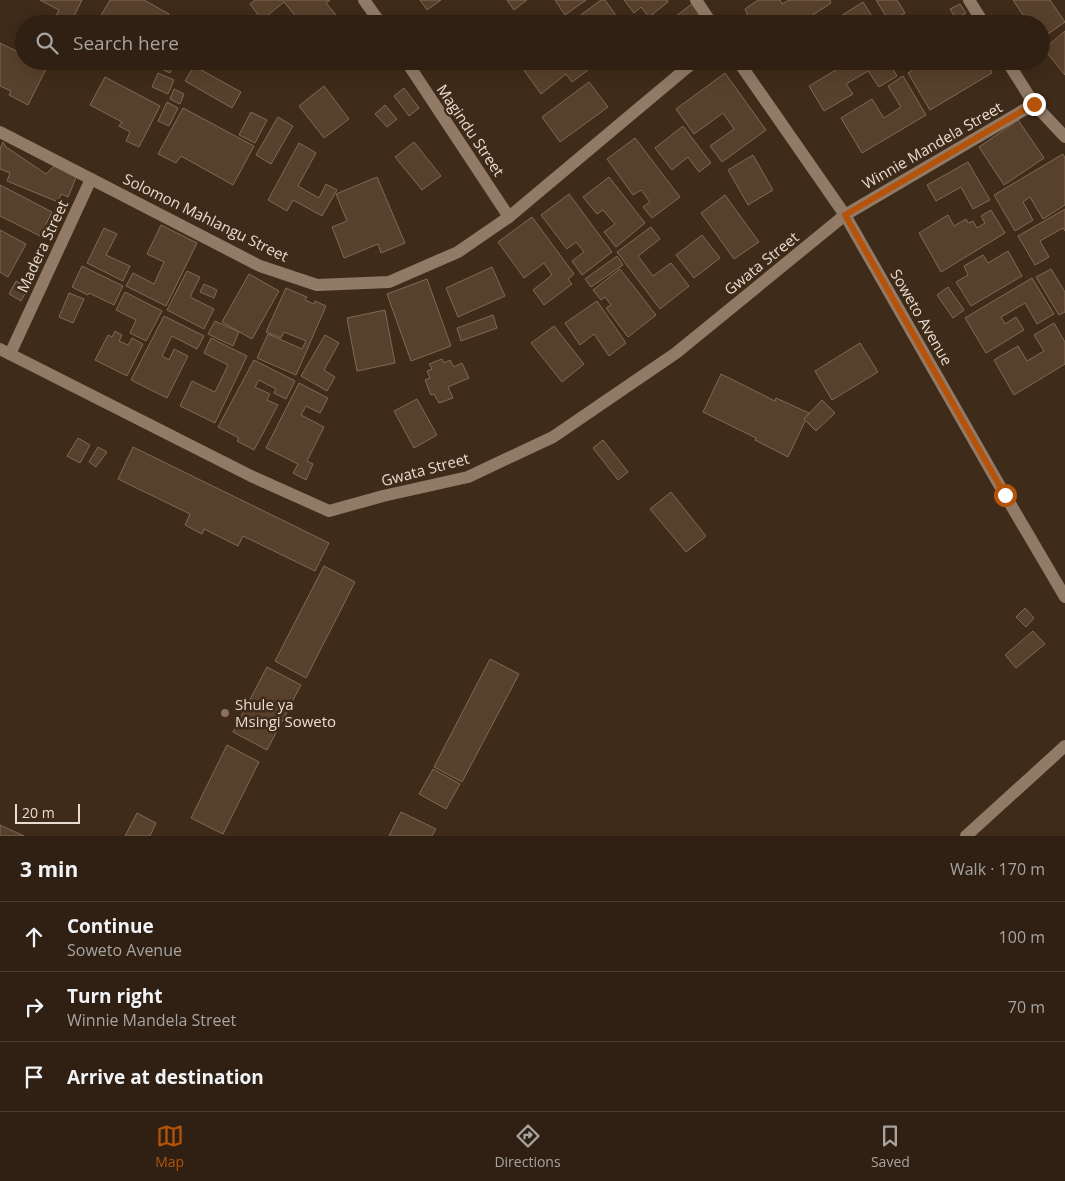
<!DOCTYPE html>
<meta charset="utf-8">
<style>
:root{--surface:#2f2013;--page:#37281c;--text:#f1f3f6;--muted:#a7a3a0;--line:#4a3e33;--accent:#b45309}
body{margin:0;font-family:"Open Sans",sans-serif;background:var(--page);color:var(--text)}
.scale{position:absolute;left:15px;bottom:12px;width:65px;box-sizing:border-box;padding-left:5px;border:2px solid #e8dbd0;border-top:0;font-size:14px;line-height:18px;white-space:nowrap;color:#e8dbd0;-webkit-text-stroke:4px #3f2b19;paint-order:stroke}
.stop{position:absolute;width:15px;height:15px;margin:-11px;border:4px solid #b45309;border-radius:50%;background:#fff}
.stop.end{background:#b45309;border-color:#fff;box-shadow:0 1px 5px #0008}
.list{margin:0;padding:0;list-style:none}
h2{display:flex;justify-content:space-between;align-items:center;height:65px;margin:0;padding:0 20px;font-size:21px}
h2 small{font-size:16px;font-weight:400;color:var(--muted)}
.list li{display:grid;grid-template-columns:32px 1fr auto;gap:15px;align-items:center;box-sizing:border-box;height:70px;padding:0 20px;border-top:1px solid var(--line)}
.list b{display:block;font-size:19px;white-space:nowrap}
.list p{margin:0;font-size:16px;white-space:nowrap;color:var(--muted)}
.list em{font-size:16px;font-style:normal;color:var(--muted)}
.icon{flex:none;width:28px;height:28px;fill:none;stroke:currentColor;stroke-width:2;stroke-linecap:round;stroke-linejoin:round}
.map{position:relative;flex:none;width:1065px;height:836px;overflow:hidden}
.search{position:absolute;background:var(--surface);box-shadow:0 5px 20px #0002;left:15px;right:15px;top:15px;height:55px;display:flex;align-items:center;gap:12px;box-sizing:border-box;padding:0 18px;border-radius:28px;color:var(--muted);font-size:19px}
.sheet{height:275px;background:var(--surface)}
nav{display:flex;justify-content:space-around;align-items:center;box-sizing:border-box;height:70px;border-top:1px solid var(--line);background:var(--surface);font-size:14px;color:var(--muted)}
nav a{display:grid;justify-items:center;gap:2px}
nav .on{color:var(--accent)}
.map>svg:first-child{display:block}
</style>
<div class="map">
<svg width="1065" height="836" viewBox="0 0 1065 836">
<rect width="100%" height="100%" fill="#3f2b19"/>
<!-- building -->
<g fill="#58412c" stroke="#806955">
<polygon points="40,0 82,0 70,24 52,24 59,10"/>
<polygon points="110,0 144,0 169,14 164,24 142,24 129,16 124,24 96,24"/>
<polygon points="255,0 330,0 326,3 342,22 340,24 302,24 284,2 262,20 250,4"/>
<polygon points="420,0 441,0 427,10"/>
<polygon points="507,0 527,0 514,10"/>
<polygon points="555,0 586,0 565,15"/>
<polygon points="601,0 605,0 622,24 571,24 570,23"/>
<polygon points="624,0 667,0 668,2 649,17 641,7 634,13"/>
<polygon points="758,0 780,0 782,4 789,0 830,0 831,3 799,24 750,24 746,18 747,13 745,9"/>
<polygon points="876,0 897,0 905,13 890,23"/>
<polygon points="1013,0 1050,0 1065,22 1048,34 1037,19 1029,24"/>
<polygon points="863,2 877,24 818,24 830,16 833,21"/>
<polygon points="693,3 708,24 674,24 671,20"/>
<polygon points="960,4 966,13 956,19 950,9"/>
<polygon points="904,17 908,24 894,24"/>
<polygon points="1065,31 1065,75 1044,49"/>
<polygon points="0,43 24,55 24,61 50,61 28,105 9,95 11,91 0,86"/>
<polygon points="145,61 175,61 170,73"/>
<polygon points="533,61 587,61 592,67 572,82 566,74 541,94 523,69"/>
<polygon points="851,61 888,61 897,76 879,87 868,71 846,84 853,94 824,111 809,86"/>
<polygon points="926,61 986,61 992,73 930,110 908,73"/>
<polygon points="194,66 241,92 232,108 185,81"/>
<polygon points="158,73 174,80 168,94 152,87"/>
<polygon points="725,73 766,130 722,162 710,146 734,129 723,113 694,134 676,109"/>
<polygon points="903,76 926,115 862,153 841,118 872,99 884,118 901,107 888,86"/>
<polygon points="105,77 160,106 139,147 126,141 130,132 119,126 122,122 90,105"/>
<polygon points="589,82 608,107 560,142 542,117"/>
<polygon points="324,86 349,119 324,138 299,106"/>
<polygon points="404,88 419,108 409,116 394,96"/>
<polygon points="174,89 184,94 180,104 170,99"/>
<polygon points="167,102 178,108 169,126 158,121"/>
<polygon points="385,105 397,119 387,127 375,114"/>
<polygon points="183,108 254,146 233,185 181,156 176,163 158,154"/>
<polygon points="251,112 267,120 255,143 239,135"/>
<polygon points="278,117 293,126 271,164 256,155"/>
<polygon points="1018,120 1044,158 1004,185 979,147"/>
<polygon points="683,126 711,163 699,172 688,157 672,170 655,148"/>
<polygon points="635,138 680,197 652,218 643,207 650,202 641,190 633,195 607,159"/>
<polygon points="3,142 6,147 46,174 56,164 78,173 68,197 61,194 58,202 7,181 10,173 0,169 0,149"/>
<polygon points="414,142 441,176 422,190 395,157"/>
<polygon points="299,143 316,153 298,186 319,198 326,184 337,190 322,216 293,200 287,211 268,200"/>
<polygon points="1063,154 1065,158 1065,205 1043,219 1030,197 1023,202 1033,220 1015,231 994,195"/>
<polygon points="753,155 773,190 748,205 728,170"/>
<polygon points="968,162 990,200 973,209 961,187 936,201 927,185"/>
<polygon points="377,177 405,243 381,253 378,244 344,258 332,227 347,221 336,194"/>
<polygon points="609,177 645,223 616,247 604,232 615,224 603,210 597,214 583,197"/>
<polygon points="0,185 52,212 40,236 0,216"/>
<polygon points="569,194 612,252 582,275 572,261 584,252 576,242 567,249 541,215"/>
<polygon points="725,195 759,242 734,259 701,213"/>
<polygon points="1065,209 1065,231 1063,228 1040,241 1049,257 1035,265 1018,236"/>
<polygon points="991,210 1005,233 941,272 919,233 948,215 954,226 966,219 968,223 973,221 977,228 985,223 981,216"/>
<polygon points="532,217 574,274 568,279 572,284 544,305 533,290 552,275 544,263 524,278 498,242"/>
<polygon points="161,225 197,243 166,306 126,286 133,273 154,284 164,262 147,254"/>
<polygon points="651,227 660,239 638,256 653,276 671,263 689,286 660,309 617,252"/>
<polygon points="104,228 117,234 106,255 130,266 123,281 87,263"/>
<polygon points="0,230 26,244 8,277 0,272"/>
<polygon points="702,235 720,258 694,278 676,255"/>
<polygon points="1008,251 1022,276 971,306 956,282 968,275 964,266 983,255 988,263"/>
<polygon points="617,256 623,265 591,287 585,279"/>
<polygon points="82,266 123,286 114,305 89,293 88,295 72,287"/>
<polygon points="492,267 505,296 458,317 446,288"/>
<polygon points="620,269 656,315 628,337 606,308 611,305 605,297 601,300 593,290"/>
<polygon points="1051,269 1065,292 1065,312 1059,315 1036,277"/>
<polygon points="187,271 200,277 190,297 214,309 204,329 167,310"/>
<polygon points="249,274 279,291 252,339 222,322"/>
<polygon points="1032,278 1054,314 1037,324 1025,303 1001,317 1005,324 1016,317 1024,330 986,353 965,318"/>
<polygon points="427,279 451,346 411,361 387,294"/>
<polygon points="16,281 28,288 21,301 9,294"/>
<polygon points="204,284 217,290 214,298 200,292"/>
<polygon points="948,287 964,310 953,318 937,295"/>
<polygon points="286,288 307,297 305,300 314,304 315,301 326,306 296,375 257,358 268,334 302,349 306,341 284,332 281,338 266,332"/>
<polygon points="125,292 162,311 146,341 130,333 136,320 116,310"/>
<polygon points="69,293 84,299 73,323 59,317"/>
<polygon points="597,301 626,343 609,356 594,334 580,345 565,323"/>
<polygon points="385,310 395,363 357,371 347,318"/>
<polygon points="493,315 497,328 461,341 457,328"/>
<polygon points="164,316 204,336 197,349 172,336 162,356 169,360 174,349 188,356 167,398 131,380"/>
<polygon points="215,321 239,332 233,346 208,334"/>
<polygon points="1054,323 1065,342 1065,364 1014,395 994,360 1018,346 1027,361 1044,351 1034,335"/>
<polygon points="554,326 584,364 562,382 531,343"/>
<polygon points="115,331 122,335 119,341 128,345 132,338 143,344 127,376 95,360 108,335 112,337"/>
<polygon points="325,335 339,343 324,370 335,377 327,391 301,376"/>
<polygon points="211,338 247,356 215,423 180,406 192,381 215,392 228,365 204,353"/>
<polygon points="860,343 878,372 832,400 815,371"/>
<polygon points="442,359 444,363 450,360 454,367 462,363 469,378 448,387 453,398 439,403 434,394 431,395 425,380 430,378 427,371 432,369 429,364"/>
<polygon points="254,360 295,381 286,399 274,393 276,389 259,380 255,387 270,394 267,400 278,405 254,450 237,441 239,438 218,427"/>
<polygon points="721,374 775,401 776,398 809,413 788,457 755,440 756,438 703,412"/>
<polygon points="299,383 328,398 320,413 306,406 301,415 324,427 307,461 313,464 306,480 293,473 298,464 266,448"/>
<polygon points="417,399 437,435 414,448 394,411"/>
<polygon points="822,400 835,413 816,431 804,419"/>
<polygon points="78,438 90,445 80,463 67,456"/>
<polygon points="603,440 628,472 618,480 593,448"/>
<polygon points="98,447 107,452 96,467 89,462"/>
<polygon points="133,447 329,543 315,571 243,536 238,546 204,529 202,534 185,525 190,514 118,479"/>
<polygon points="671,492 706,536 686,552 650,509"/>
<polygon points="324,566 355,582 306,678 275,661"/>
<polygon points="1025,608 1034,618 1026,627 1016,617"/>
<polygon points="1033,631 1045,644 1016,668 1005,655"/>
<polygon points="490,659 519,674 462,782 434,767"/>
<polygon points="267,667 301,685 267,750 233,732"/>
<polygon points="227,745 259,762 223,834 191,818"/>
<polygon points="433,769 460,784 446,809 419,794"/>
<polygon points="401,812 436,829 432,836 389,836"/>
<polygon points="137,813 156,823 150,836 125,836"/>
<polygon points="0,825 24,836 0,836"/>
</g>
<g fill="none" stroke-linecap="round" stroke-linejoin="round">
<!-- street -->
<g stroke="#917a66" stroke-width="12">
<polyline points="364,0 381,24"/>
<polyline points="969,0 984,24"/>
<polyline points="406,61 509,217"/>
<polyline points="1007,61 1034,104 1065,137"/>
<polyline points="0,132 260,266 317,285 389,282 458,252 509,217 695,61"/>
<polyline points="0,349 251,476 329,511 383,496 468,477 553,437 676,353 845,215 1034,104"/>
<polyline points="10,354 91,179"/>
<polyline points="966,836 1065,746"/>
</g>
<!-- secondary -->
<g stroke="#917a66" stroke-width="12">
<polyline points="696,0 712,24"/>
<polyline points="738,61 845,215 1005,495 1065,597"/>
</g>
</g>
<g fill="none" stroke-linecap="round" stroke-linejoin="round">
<!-- route -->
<polyline stroke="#b45309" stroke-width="6" points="1005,495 845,215 1034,104"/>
</g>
<!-- markers -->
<circle fill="#8d6e63" stroke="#3f2b19" stroke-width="2" cx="225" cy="713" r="5"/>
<g text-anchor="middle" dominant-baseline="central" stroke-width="5" stroke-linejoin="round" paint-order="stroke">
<!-- street labels -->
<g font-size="15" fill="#e8dbd0" stroke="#3f2b19">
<text transform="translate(471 130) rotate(56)">Magindu Street</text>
<text transform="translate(932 145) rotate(-30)">Winnie Mandela Street</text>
<text transform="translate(206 217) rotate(26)">Solomon Mahlangu Street</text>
<text transform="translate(42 246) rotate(-65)">Madera Street</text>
<text transform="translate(761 263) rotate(-39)">Gwata Street</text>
<text transform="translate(922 317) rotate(60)">Soweto Avenue</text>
<text transform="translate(425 469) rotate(-15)">Gwata Street</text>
</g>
<!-- poi labels -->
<g font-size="15" fill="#e8dbd0" stroke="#3f2b19" text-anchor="start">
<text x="235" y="704">Shule ya<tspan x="235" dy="17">Msingi Soweto</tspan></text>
</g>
</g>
</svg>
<div class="scale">20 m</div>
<div class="stop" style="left:1005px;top:495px"></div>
<div class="stop end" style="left:1034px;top:104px"></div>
<div class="search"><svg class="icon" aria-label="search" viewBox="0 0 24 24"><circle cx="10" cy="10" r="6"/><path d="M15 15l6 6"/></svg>Search here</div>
</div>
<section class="sheet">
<h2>3 min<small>Walk · 170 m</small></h2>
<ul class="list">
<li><svg class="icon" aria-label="ahead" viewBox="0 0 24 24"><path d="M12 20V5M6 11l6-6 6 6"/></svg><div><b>Continue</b><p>Soweto Avenue</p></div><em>100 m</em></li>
<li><svg class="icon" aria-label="right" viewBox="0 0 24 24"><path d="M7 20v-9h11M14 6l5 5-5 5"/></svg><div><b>Turn right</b><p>Winnie Mandela Street</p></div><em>70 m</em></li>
<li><svg class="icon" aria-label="arrive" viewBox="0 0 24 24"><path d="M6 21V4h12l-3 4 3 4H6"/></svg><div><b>Arrive at destination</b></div></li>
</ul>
</section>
<nav>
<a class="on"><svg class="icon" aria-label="map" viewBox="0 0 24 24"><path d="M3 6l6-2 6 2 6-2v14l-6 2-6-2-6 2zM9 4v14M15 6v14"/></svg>Map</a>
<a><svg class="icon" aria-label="directions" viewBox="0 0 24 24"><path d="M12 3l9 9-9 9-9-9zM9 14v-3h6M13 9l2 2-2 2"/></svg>Directions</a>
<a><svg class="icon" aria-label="saved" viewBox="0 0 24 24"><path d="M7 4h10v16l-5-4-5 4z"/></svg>Saved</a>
</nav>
